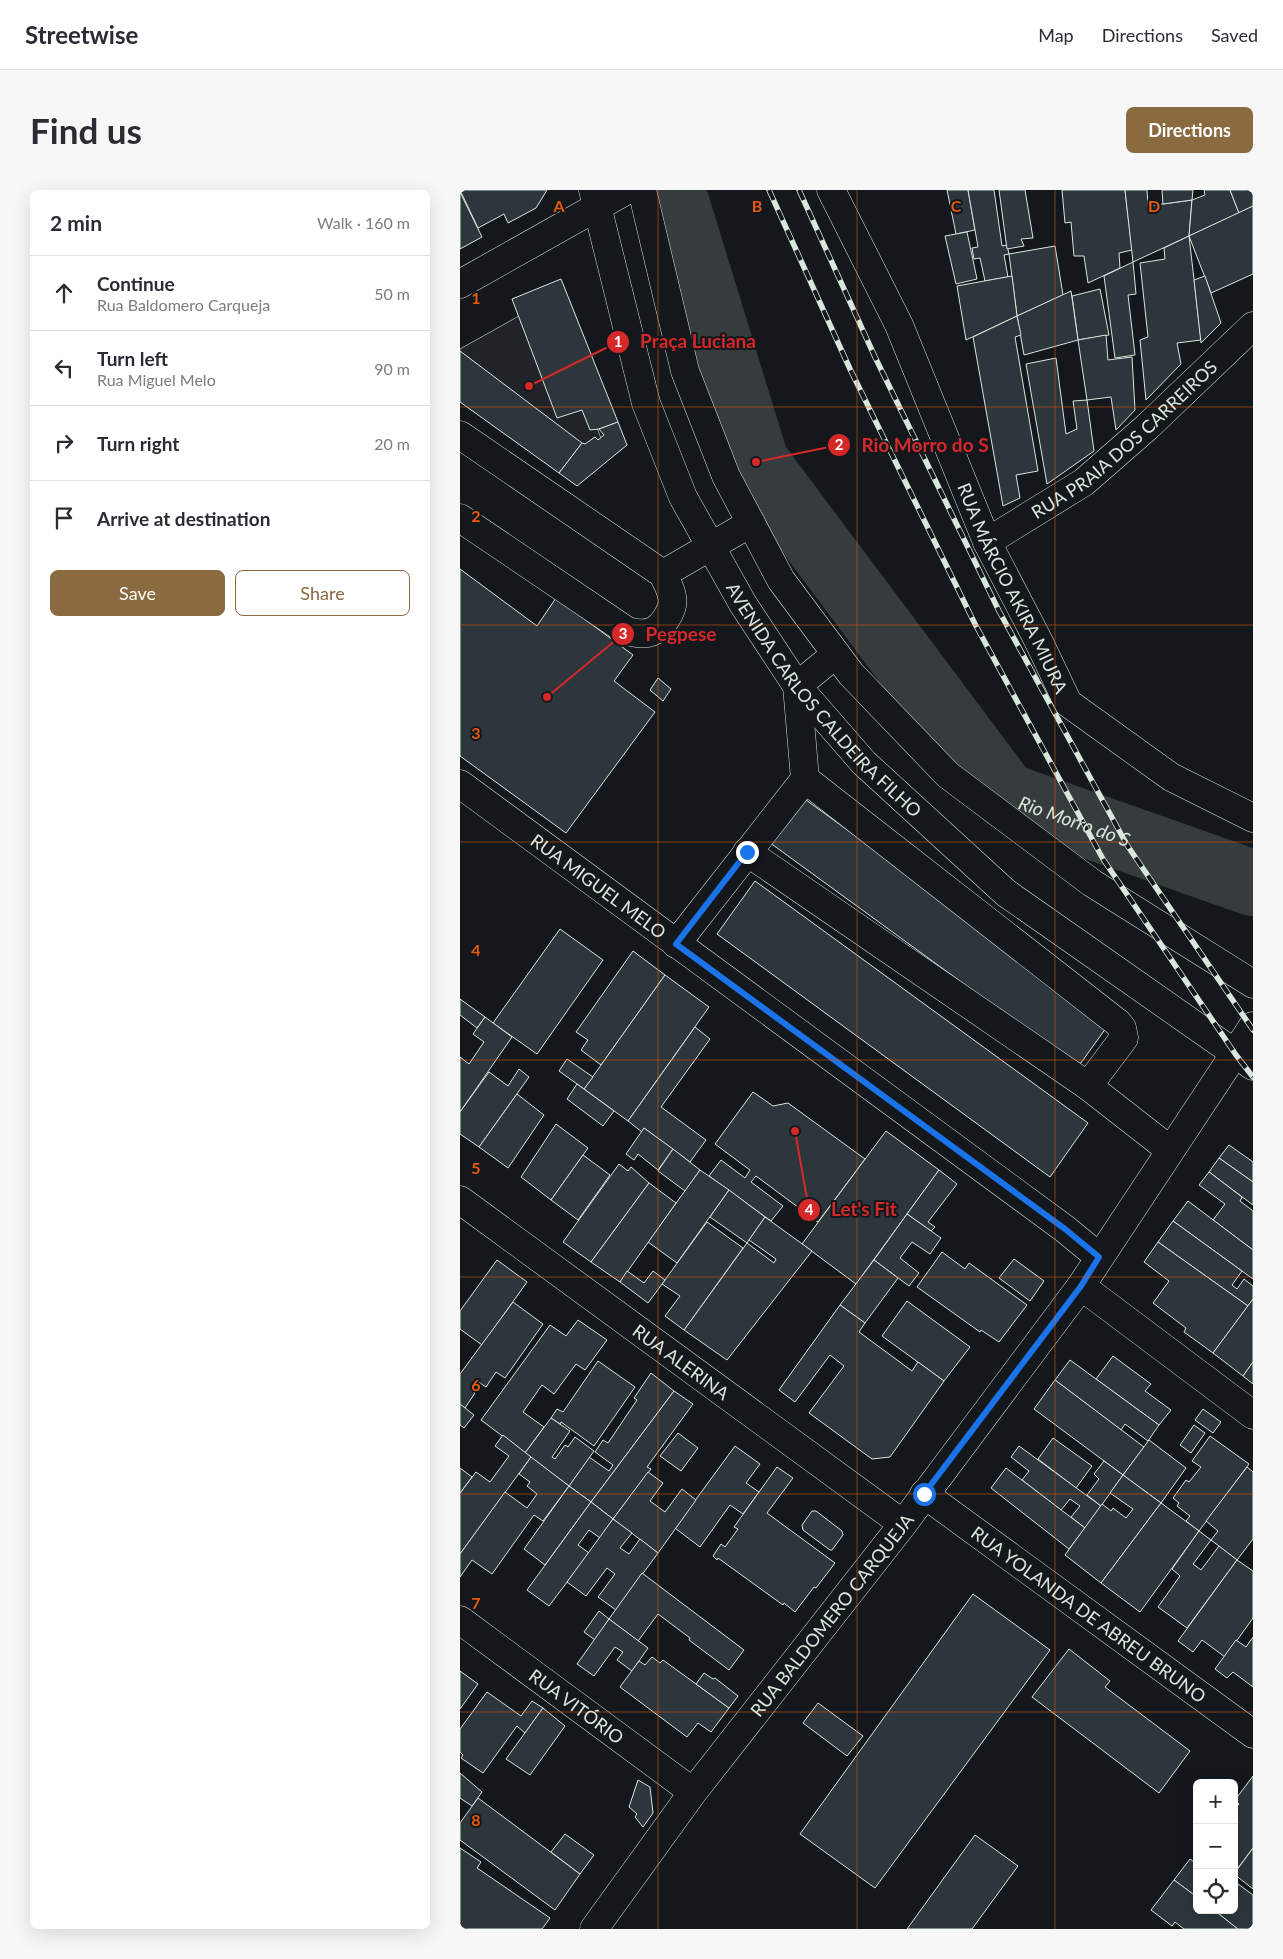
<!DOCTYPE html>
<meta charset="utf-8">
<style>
:root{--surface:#fff;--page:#f7f7f7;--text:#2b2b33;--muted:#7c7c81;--line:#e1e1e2;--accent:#8a6a3f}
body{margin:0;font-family:Lato,sans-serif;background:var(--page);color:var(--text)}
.controls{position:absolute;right:15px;bottom:15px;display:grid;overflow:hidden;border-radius:8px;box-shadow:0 5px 20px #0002}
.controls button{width:45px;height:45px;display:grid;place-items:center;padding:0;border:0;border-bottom:1px solid var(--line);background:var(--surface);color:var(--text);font:25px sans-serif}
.stop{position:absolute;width:15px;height:15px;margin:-11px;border:4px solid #1a73e8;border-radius:50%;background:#fff}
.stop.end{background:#1a73e8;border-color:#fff;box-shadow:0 1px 5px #0008}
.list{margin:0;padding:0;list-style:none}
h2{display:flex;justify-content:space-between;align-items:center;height:65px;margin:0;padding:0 20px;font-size:21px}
h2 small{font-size:16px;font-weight:400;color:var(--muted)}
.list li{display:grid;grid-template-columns:32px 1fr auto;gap:15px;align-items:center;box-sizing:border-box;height:75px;padding:0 20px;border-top:1px solid var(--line)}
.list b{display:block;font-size:19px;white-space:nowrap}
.list p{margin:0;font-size:16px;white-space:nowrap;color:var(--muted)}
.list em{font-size:16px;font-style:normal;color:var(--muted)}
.actions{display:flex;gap:10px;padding:15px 20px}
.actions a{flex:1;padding:11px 0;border:1px solid var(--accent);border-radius:8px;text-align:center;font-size:18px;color:var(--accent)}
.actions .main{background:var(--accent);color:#fff}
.icon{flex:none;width:28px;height:28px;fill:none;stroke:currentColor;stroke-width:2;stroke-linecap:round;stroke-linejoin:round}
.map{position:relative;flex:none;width:793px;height:1739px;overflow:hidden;border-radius:8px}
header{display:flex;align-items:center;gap:30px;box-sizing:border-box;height:70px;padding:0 25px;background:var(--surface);border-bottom:1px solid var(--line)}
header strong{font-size:24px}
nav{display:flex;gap:28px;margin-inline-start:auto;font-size:18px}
.intro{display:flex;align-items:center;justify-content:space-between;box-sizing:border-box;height:120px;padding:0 30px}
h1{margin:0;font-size:35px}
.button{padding:12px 22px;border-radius:8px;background:var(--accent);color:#fff;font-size:18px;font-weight:700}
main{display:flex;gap:30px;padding:0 30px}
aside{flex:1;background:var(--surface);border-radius:8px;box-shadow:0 5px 20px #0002}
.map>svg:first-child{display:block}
</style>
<header>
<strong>Streetwise</strong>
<nav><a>Map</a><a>Directions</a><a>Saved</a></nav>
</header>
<div class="intro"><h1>Find us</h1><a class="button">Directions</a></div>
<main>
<aside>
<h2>2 min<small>Walk · 160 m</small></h2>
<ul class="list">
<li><svg class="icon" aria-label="ahead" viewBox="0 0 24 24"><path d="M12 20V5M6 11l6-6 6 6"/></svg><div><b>Continue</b><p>Rua Baldomero Carqueja</p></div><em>50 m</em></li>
<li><svg class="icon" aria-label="left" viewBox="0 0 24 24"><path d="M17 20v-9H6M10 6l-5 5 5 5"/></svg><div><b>Turn left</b><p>Rua Miguel Melo</p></div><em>90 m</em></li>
<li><svg class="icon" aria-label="right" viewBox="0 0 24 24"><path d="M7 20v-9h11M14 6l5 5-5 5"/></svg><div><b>Turn right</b></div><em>20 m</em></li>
<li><svg class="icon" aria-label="arrive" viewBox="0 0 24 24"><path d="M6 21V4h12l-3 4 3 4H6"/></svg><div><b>Arrive at destination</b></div></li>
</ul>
<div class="actions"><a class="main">Save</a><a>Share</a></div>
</aside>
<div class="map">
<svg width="793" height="1739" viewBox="0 0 793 1739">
<rect width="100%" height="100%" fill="#14181c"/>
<!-- green -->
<polygon fill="#202428" stroke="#939e99" points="93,107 125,208 141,248 116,268 0,184 0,159"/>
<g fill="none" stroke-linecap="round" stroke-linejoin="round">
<!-- river -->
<path stroke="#363b3e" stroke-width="66" id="s1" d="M217 15 296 272 546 606 793 693"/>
</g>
<!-- building -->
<g fill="#2c363c" stroke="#d8e6dc">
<polygon points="0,0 87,0 76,18 48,33 44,24 18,38"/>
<polygon points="487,0 508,0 515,40 496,44"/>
<polygon points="508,0 534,0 542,56 547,55 549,64 544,65 548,87 525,91 520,68 514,69 512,58 518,57"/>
<polygon points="539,0 565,0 573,48 561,49 564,56 547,59"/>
<polygon points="602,0 665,0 672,60 659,63 660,78 628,93 624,66 614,66 611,32 605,33"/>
<polygon points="665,0 687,0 688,16 732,10 729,46 673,72"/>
<polygon points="702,0 733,0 732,10 703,14"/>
<polygon points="744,0 770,0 779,23 729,46 732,10 745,5"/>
<polygon points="770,0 793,0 793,16 779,23"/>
<polygon points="0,2 22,47 0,59"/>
<polygon points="793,16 793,84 751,103 729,46"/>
<polygon points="507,42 517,89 496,94 485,46"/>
<polygon points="729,46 741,150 717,153 721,174 686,210 680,150 688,147 680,73 705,69 704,58"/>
<polygon points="595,56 603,105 557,126 549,64"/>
<polygon points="673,72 676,104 668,105 675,165 655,168 644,86"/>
<polygon points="552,86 557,126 506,150 497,96"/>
<polygon points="745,86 761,133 741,153 734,90"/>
<polygon points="101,89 158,232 139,239 130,240 122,220 97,228 52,109"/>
<polygon points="640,99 649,145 618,150 612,106"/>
<polygon points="611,101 618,150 564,165 557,126"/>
<polygon points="557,126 561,145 555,147 578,281 556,285 560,308 543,316 513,147"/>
<polygon points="646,145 648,170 672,167 675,220 656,240 651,207 627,210 618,150"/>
<polygon points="0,161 122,253 99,283 0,212"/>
<polygon points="596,168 606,244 617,239 613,211 627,210 634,261 587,294 566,174"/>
<polygon points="158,232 167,255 117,296 99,283 122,253 125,254 135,247 138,250 144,245 139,239"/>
<polygon points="0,379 77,436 96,408 173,465 154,491 195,522 106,643 0,566"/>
<polygon points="198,488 211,499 203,511 190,500"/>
<polygon points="335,602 651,831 618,877 302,647"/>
<polygon points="295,691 628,933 590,987 257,744"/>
<polygon points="100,739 143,770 77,864 33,833"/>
<polygon points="173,761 205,785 141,875 121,860 128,850 116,842"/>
<polygon points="205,785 249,817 168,931 124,899"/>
<polygon points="0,809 25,827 17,838 0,825"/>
<polygon points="25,827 52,847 0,922 0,867 9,874 24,852 13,844"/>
<polygon points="235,837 250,849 201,917 246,950 230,972 184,938 182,942 168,931"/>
<polygon points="107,869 133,887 124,899 99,881"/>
<polygon points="59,879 69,887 19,957 0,944 0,922 29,882 48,896"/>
<polygon points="117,894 154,921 143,936 107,909"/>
<polygon points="293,902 313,916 328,913 405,969 358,1032 296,986 291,992 323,1016 311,1031 249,986 261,970 285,988 290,980 255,954"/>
<polygon points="57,904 84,925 48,978 19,957"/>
<polygon points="96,934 128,958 91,1010 61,987"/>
<polygon points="184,938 213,959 198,980 178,964 174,970 166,964"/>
<polygon points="426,941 479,980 396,1094 342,1054"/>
<polygon points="769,955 793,972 793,992 759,968"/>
<polygon points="213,959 240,980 225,1001 198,981"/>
<polygon points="123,965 150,985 118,1030 91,1010"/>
<polygon points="759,968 793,992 793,1015 749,982"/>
<polygon points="159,974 168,981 171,977 189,993 131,1072 103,1052"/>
<polygon points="240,980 269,1000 217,1073 188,1052"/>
<polygon points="479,980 497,994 468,1032 475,1037 471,1041 447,1024"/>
<polygon points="749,982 782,1007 780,1011 793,1021 793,1060 753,1030 765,1014 739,995"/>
<polygon points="189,993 216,1013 160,1092 131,1072"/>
<polygon points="269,1000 305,1027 287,1053 250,1027"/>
<polygon points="728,1011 793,1060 793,1089 713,1031"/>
<polygon points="447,1024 481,1048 470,1064 452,1052 440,1068 459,1083 449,1096 414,1070"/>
<polygon points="305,1027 352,1061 267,1170 224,1140 287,1053 314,1073 316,1069 289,1050"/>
<polygon points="713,1031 782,1081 772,1095 777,1099 784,1089 793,1096 793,1109 788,1116 698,1052"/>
<polygon points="247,1032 283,1058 224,1140 205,1126 220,1106 202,1094"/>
<polygon points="698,1052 788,1116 753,1163 724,1142 726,1138 693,1113 709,1091 684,1072"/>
<polygon points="482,1062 505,1079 509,1073 567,1115 539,1152 521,1140 520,1142 457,1097"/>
<polygon points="554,1069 584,1091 570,1111 539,1088"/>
<polygon points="37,1070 67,1092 22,1155 0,1139 0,1121"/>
<polygon points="414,1070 438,1088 405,1133 380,1115"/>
<polygon points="167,1081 184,1093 193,1081 205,1090 188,1113 160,1092"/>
<polygon points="793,1109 793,1172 783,1186 753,1163"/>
<polygon points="447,1111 510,1157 484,1191 422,1146"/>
<polygon points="53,1112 83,1134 45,1188 36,1182 26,1197 17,1191 11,1200 15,1203 5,1218 0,1215 0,1184"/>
<polygon points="380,1115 405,1133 399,1142 452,1181 458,1172 484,1191 430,1267 412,1269 349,1223 384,1176 370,1165 335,1212 319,1200"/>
<polygon points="118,1130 147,1150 125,1180 116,1174 94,1204 82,1195 63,1222 84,1237 65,1263 21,1230 90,1135 106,1146"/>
<polygon points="653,1166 691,1194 685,1201 711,1220 699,1235 636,1189"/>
<polygon points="610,1170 699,1235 688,1251 665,1234 661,1240 595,1190"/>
<polygon points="138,1171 175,1197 134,1256 101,1232 100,1234 91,1228 97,1219 103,1222"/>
<polygon points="793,1172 793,1194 783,1186"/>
<polygon points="191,1183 214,1201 131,1312 109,1296 129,1267 149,1281 153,1275 135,1262 143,1250 148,1253 177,1210 174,1208"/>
<polygon points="595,1190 684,1257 663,1285 574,1219"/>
<polygon points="214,1201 233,1214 187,1277 191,1279 153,1329 131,1312"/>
<polygon points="0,1214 14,1225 4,1238 0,1235"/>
<polygon points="743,1219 761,1232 753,1243 735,1230"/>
<polygon points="91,1228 110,1241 92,1267 95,1269 105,1255 108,1257 115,1247 134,1261 109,1296 65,1263"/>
<polygon points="734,1235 745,1243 731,1263 720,1255"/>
<polygon points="218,1243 238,1258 221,1281 200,1266"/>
<polygon points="43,1245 71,1267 0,1364 0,1303 16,1282 30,1292 49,1266 35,1256"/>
<polygon points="750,1246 789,1274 739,1341 726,1331 730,1326 717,1316 719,1313 713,1308 726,1290 729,1292 741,1277 732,1271"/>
<polygon points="593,1248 632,1276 616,1298 578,1269"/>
<polygon points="689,1250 726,1278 701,1313 663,1285"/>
<polygon points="275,1256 300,1274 286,1293 299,1302 283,1324 270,1315 240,1357 215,1338"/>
<polygon points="559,1256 641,1316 625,1338 611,1327 620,1316 610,1309 601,1320 562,1290 569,1281 551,1267"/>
<polygon points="71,1267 109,1296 83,1331 74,1325 32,1384 12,1370 0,1387 0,1364 45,1302 67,1318 77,1304 67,1296 70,1292 59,1284"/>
<polygon points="644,1271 663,1285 641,1316 627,1305 639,1289 634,1284"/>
<polygon points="317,1277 333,1288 307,1323 375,1373 356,1398 354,1397 335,1422 324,1413 323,1415 258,1368 257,1370 253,1366 261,1354 265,1357 278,1339 274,1337"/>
<polygon points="787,1277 793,1282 793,1349 777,1370 751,1350 758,1341 746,1331"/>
<polygon points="0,1278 12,1287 0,1303"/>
<polygon points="546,1278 625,1338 609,1359 531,1298"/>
<polygon points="188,1282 203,1293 190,1311 205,1322 222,1299 236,1310 198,1363 153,1329"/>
<polygon points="663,1285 701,1313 641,1393 605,1365 642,1314 651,1321 653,1318 666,1328 673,1319 650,1303"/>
<polygon points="109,1296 131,1312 85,1375 64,1359"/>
<polygon points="131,1312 153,1329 140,1348 129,1340 118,1355 129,1363 89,1416 67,1400"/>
<polygon points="701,1313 739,1341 680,1422 641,1393"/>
<polygon points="352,1321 356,1321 382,1341 383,1345 372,1360 370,1360 343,1340 342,1335"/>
<polygon points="153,1329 172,1343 160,1358 169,1364 180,1349 198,1363 156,1420 138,1407 155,1384 147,1378 126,1406 107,1392"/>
<polygon points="739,1341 751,1350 733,1374 741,1380 759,1356 777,1370 727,1438 698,1417 720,1386 712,1379"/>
<polygon points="777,1370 793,1381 793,1428 765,1467 742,1450 733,1462 718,1451"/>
<polygon points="182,1383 284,1460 269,1480 229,1450 230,1448 198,1424 178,1451 149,1429"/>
<polygon points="513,1404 590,1460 415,1698 340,1644"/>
<polygon points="139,1421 149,1429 135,1450 124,1442"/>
<polygon points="149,1429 188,1458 172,1481 157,1470 163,1462 155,1457 134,1486 117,1474"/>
<polygon points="793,1447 793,1497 773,1482 767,1488 755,1479 776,1450 786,1457"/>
<polygon points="609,1459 650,1491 645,1497 730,1561 699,1603 572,1507"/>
<polygon points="192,1467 200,1473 203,1470 269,1518 251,1542 238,1533 227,1547 160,1497 179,1471 185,1475"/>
<polygon points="0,1481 18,1494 0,1519"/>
<polygon points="244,1483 253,1489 255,1488 278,1506 269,1518 236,1494"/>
<polygon points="27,1502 61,1526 72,1511 83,1518 65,1543 57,1536 23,1583 1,1568 3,1565 0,1562 0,1539"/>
<polygon points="358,1513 403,1546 387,1566 343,1533"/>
<polygon points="83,1518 105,1536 70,1585 46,1569"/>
<polygon points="0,1583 22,1602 12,1616 0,1608"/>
<polygon points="793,1586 793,1658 774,1683 774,1620 779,1614 775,1610"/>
<polygon points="178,1590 190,1597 193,1623 183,1637 175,1627 177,1624 169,1617"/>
<polygon points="18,1608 120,1684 95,1720 0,1650 0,1633"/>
<polygon points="105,1644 134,1665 120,1684 91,1662"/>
<polygon points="515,1645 558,1676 512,1739 447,1739"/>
<polygon points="0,1658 21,1672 17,1678 90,1728 82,1739 0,1739"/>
<polygon points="793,1658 793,1699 774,1684"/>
<polygon points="730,1669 737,1674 737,1707 714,1690"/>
<polygon points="714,1690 737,1707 737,1720 754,1720 778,1739 724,1739 715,1732 712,1736 691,1720"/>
<polygon points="774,1691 793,1705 793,1739 778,1739 754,1720 774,1720"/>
</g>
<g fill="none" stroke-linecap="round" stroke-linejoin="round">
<defs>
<g id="minor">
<path id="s2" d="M371 0 439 135 527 352 579 452 608 513 711 587 793 628"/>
<polyline points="0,94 167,0"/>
<path d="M0 245 203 384C206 391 211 399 212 407 215 419 202 438 191 442 183 445 175 443 167 441L0 328"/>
<path id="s3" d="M527 352 624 292 687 237 793 136"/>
<polyline points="203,384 291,333"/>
<polyline points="345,589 658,833 662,838 664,848 628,896"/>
<path id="s4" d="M0 594 605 1039 639 1067"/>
<polyline points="287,662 628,896 710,960"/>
<polyline points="216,754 345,589 337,496 376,464"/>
<path id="s5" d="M0 1010 443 1334"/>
<polyline points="621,1096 793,1225"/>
<path id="s6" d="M464 1304 793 1544"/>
<path id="s7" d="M0 1430 233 1602"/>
<path id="s8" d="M134 1739 233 1602 443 1334 621 1096 793 836"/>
</g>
<g id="major">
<path id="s9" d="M133 0 186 213 223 307 283 414 337 496 404 573 546 703 793 876"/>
<polyline points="182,0 225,181 266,286 321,390 391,484 488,585 632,693 793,794"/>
</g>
</defs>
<!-- minor casing -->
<use href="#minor" stroke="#d8e6dc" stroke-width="29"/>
<!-- major casing -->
<use href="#major" stroke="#d8e6dc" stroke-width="29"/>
<!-- minor -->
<use href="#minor" stroke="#14181c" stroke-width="28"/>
<!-- major -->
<use href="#major" stroke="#14181c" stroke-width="28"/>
<defs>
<g id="rail">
<polyline points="309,0 390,179 515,434 643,669 776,865 793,887"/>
<polyline points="339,0 415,167 539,421 667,655 793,840"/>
</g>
</defs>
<!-- rail casing -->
<use href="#rail" stroke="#d8e6dc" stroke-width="5.5"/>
<!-- rail -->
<use href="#rail" stroke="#14181c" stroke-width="4" stroke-dasharray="11" stroke-linecap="butt"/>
</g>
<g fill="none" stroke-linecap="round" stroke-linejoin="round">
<!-- route -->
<polyline stroke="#1a73e8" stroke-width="6" points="287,662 216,754 605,1039 639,1067 621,1096 464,1304"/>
</g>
<!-- grid -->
<path fill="none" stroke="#e8590c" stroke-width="1" stroke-opacity="0.55" d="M198 0V1739M397 0V1739M595 0V1739M0 217H793M0 435H793M0 652H793M0 870H793M0 1087H793M0 1304H793M0 1522H793"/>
<g text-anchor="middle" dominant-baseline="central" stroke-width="4" stroke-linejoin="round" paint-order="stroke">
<!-- street labels -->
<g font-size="18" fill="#d8e6dc" stroke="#14181c">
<text stroke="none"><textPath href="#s3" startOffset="172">RUA PRAIA DOS CARREIROS</textPath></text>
<text stroke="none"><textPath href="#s2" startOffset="438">RUA MÁRCIO AKIRA MIURA</textPath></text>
<text stroke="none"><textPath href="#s9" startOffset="569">AVENIDA CARLOS CALDEIRA FILHO</textPath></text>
<text stroke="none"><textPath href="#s4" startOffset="172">RUA MIGUEL MELO</textPath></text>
<text stroke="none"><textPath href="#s5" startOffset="274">RUA ALERINA</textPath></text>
<text stroke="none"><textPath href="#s8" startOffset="394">RUA BALDOMERO CARQUEJA</textPath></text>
<text stroke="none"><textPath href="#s6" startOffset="204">RUA YOLANDA DE ABREU BRUNO</textPath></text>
<text stroke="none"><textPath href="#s7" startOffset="145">RUA VITÓRIO</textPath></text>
</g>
<!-- water labels -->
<g font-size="19" font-style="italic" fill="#d8e6dc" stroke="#14181c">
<text stroke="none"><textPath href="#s1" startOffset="759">Rio Morro do S</textPath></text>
</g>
</g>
<g font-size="16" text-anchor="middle" font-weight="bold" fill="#e8590c" stroke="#14181c" stroke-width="4" stroke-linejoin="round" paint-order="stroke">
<text x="99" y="22">A</text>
<text x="297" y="22">B</text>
<text x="496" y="22">C</text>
<text x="694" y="22">D</text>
<text x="16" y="114">1</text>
<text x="16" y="332">2</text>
<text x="16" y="549">3</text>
<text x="16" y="766">4</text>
<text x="16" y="984">5</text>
<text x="16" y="1201">6</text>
<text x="16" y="1419">7</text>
<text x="16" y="1636">8</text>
</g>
<!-- callouts -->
<path fill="none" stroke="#d62828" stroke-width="2" d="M69 196L158 152M296 272L379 255M87 507L163 444M335 941L349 1020"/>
<g fill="#d62828" stroke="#14181c" stroke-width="2">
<circle cx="69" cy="196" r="5"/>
<circle cx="296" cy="272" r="5"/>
<circle cx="87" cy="507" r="5"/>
<circle cx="335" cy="941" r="5"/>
<circle cx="158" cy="152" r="12"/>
<circle cx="379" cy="255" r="12"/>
<circle cx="163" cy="444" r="12"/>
<circle cx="349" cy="1020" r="12"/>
</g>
<g font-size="15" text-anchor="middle" font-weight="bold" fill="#fff">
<text x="158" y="157">1</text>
<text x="379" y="260">2</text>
<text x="163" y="449">3</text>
<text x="349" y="1025">4</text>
</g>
<g font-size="19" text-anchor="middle" font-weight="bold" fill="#d62828" stroke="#14181c" stroke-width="4" stroke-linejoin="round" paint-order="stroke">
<text x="238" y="158">Praça Luciana</text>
<text x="465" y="262">Rio Morro do S</text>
<text x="221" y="451">Pegpese</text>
<text x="404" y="1026">Let's Fit</text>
</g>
</svg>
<div class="controls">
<button>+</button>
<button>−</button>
<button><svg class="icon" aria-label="locate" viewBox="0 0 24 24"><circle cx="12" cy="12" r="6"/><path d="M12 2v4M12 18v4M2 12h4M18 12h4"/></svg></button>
</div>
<div class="stop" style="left:464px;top:1304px"></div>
<div class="stop end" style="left:287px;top:662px"></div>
</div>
</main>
